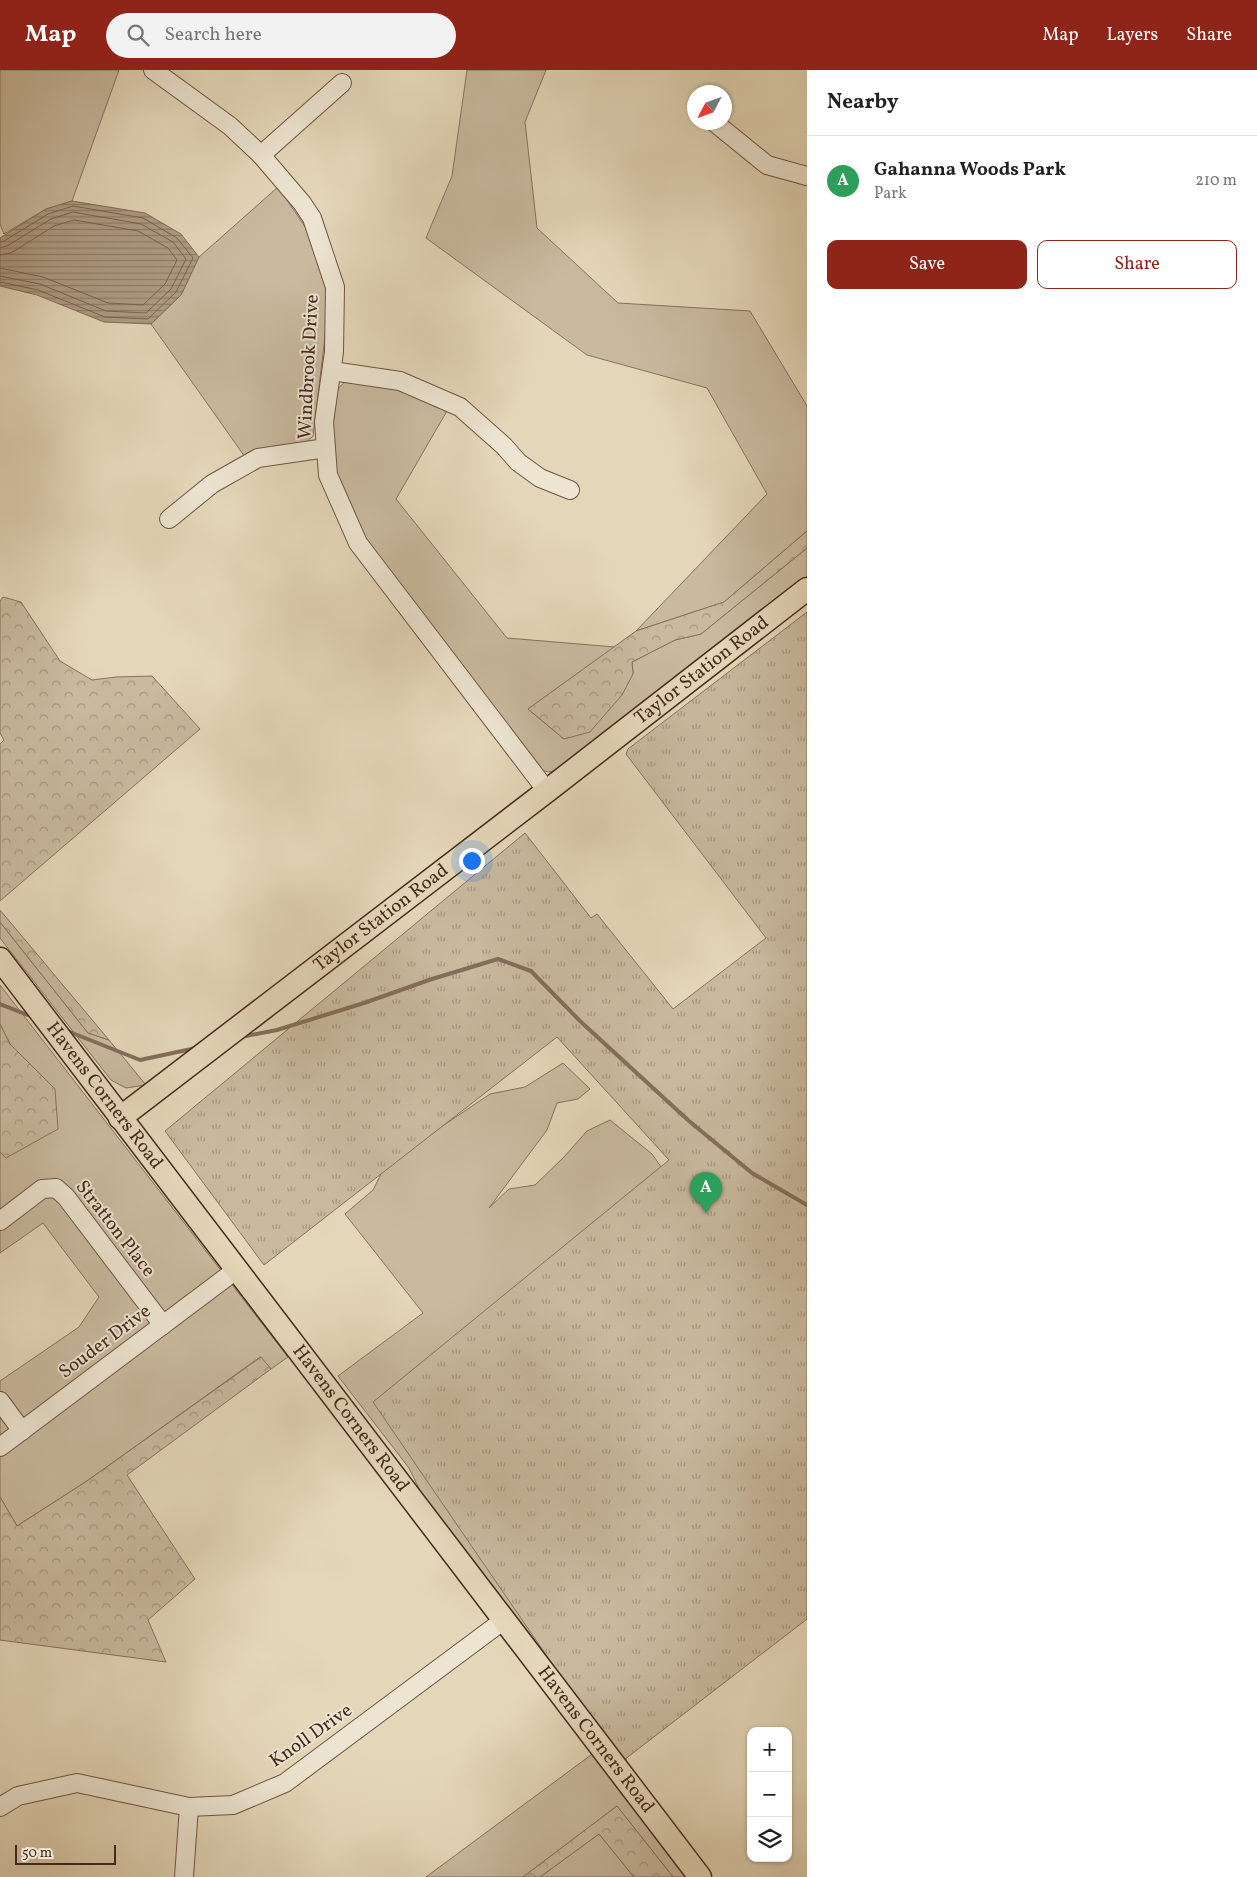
<!DOCTYPE html>
<meta charset="utf-8">
<style>
:root{--surface:#fff;--page:#f2f2f2;--text:#222;--muted:#767676;--line:#e0e0e0;--accent:#8f2418}
body{margin:0;font-family:Vollkorn,serif;background:var(--page);color:var(--text)}
.controls{position:absolute;right:15px;bottom:15px;display:grid;overflow:hidden;border-radius:10px;box-shadow:0 1px 4px #0004}
.controls button{width:45px;height:45px;display:grid;place-items:center;padding:0;border:0;border-bottom:1px solid var(--line);background:var(--surface);color:var(--text);font:25px sans-serif}
.compass{position:absolute;left:687px;top:15px;width:45px;height:45px;border-radius:50%;background:var(--surface);box-shadow:0 1px 4px #0004;rotate:229deg}
.scale{position:absolute;left:15px;bottom:12px;width:101px;box-sizing:border-box;padding-left:5px;border:2px solid #462a1e;border-top:0;font-size:14px;line-height:18px;white-space:nowrap;color:#462a1e;-webkit-text-stroke:4px #ede5d2;paint-order:stroke}
.you{position:absolute;left:471px;top:790px;width:18px;height:18px;margin:-12px;border:4px solid #fff;border-radius:50%;background:#1a73e8;box-shadow:0 0 0 8px #1a73e833}
.badge{display:grid;place-items:center;width:32px;height:32px;border-radius:50%;background:var(--accent);color:#fff;font-size:16px;font-weight:700}
.pin{position:absolute;translate:-50% -41px;filter:drop-shadow(0 1px 2px #0008)}
.pin::after{content:'';position:absolute;top:26px;width:18px;height:15px;background:inherit;clip-path:polygon(0 0,100% 0,50% 100%)}
.list{margin:0;padding:0;list-style:none}
h2{display:flex;justify-content:space-between;align-items:center;height:65px;margin:0;padding:0 20px;font-size:21px}
h2 small{font-size:16px;font-weight:400;color:var(--muted)}
.list li{display:grid;grid-template-columns:32px 1fr auto;gap:15px;align-items:center;box-sizing:border-box;height:90px;padding:0 20px;border-top:1px solid var(--line)}
.list b{display:block;font-size:19px;white-space:nowrap}
.list p{margin:0;font-size:16px;white-space:nowrap;color:var(--muted)}
.list em{font-size:16px;font-style:normal;color:var(--muted)}
.actions{display:flex;gap:10px;padding:15px 20px}
.actions a{flex:1;padding:11px 0;border:1px solid var(--accent);border-radius:10px;text-align:center;font-size:18px;color:var(--accent)}
.actions .main{background:var(--accent);color:#fff}
.icon{flex:none;width:28px;height:28px;fill:none;stroke:currentColor;stroke-width:2;stroke-linecap:round;stroke-linejoin:round}
.map{position:relative;flex:none;width:807px;height:1807px;overflow:hidden}
header{display:flex;align-items:center;gap:30px;box-sizing:border-box;height:70px;padding:0 25px;background:var(--accent);color:#fff}
header strong{font-size:24px}
nav{display:flex;gap:28px;margin-inline-start:auto;font-size:18px}
.search{width:350px;height:45px;background:var(--page);display:flex;align-items:center;gap:12px;box-sizing:border-box;padding:0 18px;border-radius:28px;color:var(--muted);font-size:19px}
main{display:flex}
aside{flex:1;background:var(--surface)}
.map>svg:first-child{display:block}
</style>
<header>
<strong>Map</strong>
<div class="search"><svg class="icon" aria-label="search" viewBox="0 0 24 24"><circle cx="10" cy="10" r="6"/><path d="M15 15l6 6"/></svg>Search here</div>
<nav><a>Map</a><a>Layers</a><a>Share</a></nav>
</header>
<main>
<div class="map">
<svg width="807" height="1807" viewBox="0 0 807 1807">
<defs>
<pattern id="forest-crowns" width="20" height="18" patternUnits="userSpaceOnUse" patternTransform="scale(1.25)"><rect width="20" height="18" fill="#c9ba9f"/><path d="M2 6a3 3 0 1 1 6 0M12 15a3 3 0 1 1 6 0" fill="none" stroke="#a59781"/></pattern>
<pattern id="park-tufts" width="24" height="20" patternUnits="userSpaceOnUse" patternTransform="scale(1.25)"><rect width="24" height="20" fill="#c9ba9f"/><path d="M3 7l-1-3M5 7V3M7 7l1-3M15 17l-1-3M17 17v-4M19 17l1-3" fill="none" stroke="#a59781"/></pattern>
<pattern id="water-rules" width="6" height="5" patternUnits="userSpaceOnUse" patternTransform="scale(1.25)"><rect width="6" height="5" fill="#ae9c84"/><path d="M0 2.5h6" fill="none" stroke="#8f7f6b"/></pattern>
</defs>
<rect width="100%" height="100%" fill="#e4d7b9"/>
<filter id="stains"><feTurbulence type="fractalNoise" baseFrequency=".004" numOctaves="4"/><feColorMatrix values="0 0 0 0 .2 0 0 0 0 .09 0 0 0 0 .02 0 0 0 .5 -.17"/></filter>
<radialGradient id="worn" r=".72"><stop offset=".6" stop-color="#630" stop-opacity="0"/><stop offset="1" stop-color="#630" stop-opacity=".3"/></radialGradient>
<!-- grass -->
<g fill="#c9ba9f" stroke="#88725e">
<polygon points="0,0 119,0 72,131 46,139 4,164 0,154"/>
<polygon points="467,0 546,0 525,52 537,158 618,233 750,241 807,336 807,461 724,532 636,561 767,424 707,318 587,285 426,168 452,106"/>
<polygon points="278,117 308,161 325,208 329,234 313,366 304,374 245,387 151,254 181,225 199,187"/>
<polygon points="345,312 392,317 447,341 396,429 507,568 615,577 528,639 564,669 633,604 632,592 675,570 701,564 807,478 807,510 566,698 549,702 541,700 360,464 334,404 330,357 334,322"/>
<polygon points="0,852 88,963 109,970 146,1015 126,1018 111,1010 0,868"/>
<polygon points="0,915 288,1287 271,1299 260,1287 87,1411 17,1456 0,1427 0,1311 79,1257 99,1227 43,1153 0,1183 0,1082 6,1087 55,1019 10,974 0,954"/>
<polygon points="563,993 590,1019 578,1029 557,1033 547,1060 489,1138 509,1119 535,1115 564,1087 587,1061 610,1050 652,1084 669,1108 628,1680 625,1696 434,1449 409,1398 338,1306 423,1243 345,1144 373,1120 386,1094 490,1024 525,1017"/>
<polygon points="595,1682 687,1807 673,1807 617,1736 523,1807 426,1807"/>
<polygon points="599,1764 634,1807 540,1807"/>
</g>
<!-- forest -->
<g fill="url(#forest-crowns)" stroke="#88725e">
<polygon points="807,461 807,478 701,564 675,570 632,592 633,604 622,625 602,648 590,662 564,669 528,639 636,561 724,532"/>
<polygon points="3,527 21,532 60,591 92,610 116,607 152,606 200,659 0,831 0,674 4,670 0,663 0,531"/>
<polygon points="0,840 109,970 88,963 0,852"/>
<polygon points="0,954 10,974 55,1019 58,1059 6,1088 0,1082"/>
<polygon points="261,1287 271,1299 127,1405 195,1509 148,1550 166,1592 0,1570 0,1427 17,1456 87,1411"/>
<polygon points="617,1736 673,1807 634,1807 599,1764 540,1807 523,1807"/>
</g>
<!-- park -->
<polygon fill="url(#park-tufts)" stroke="#88725e" points="807,542 807,1549 620,1693 373,1332 669,1090 557,967 264,1195 165,1061 525,763 591,848 597,844 673,939 766,868 626,684 628,679"/>
<!-- water -->
<polygon fill="url(#water-rules)" stroke="#846e5b" points="72,131 145,143 181,164 199,187 181,225 151,254 104,252 37,225 0,216 0,168 46,139"/>
<g fill="none" stroke-linecap="round" stroke-linejoin="round">
<!-- shore -->
<g stroke="#7a6351" stroke-width="1">
<polyline points="0,172 4,171 48,144 73,136 143,148 177,168 193,188 176,222 148,249 105,247 38,220 0,212"/>
<polyline points="0,178 7,176 51,149 73,142 141,154 173,172 186,189 171,219 146,243 106,241 40,214 0,206"/>
<polyline points="0,185 11,183 54,156 74,150 138,161 168,178 177,190 165,214 143,235 108,233 43,207 0,198"/>
</g>
<!-- stream -->
<g stroke="#846e5b" stroke-width="4">
<polyline points="0,934 33,947"/>
<polyline points="65,960 140,990 196,978"/>
<polyline points="241,967 277,960 364,933 432,909 498,889 531,901 580,951 689,1051 752,1103 807,1135"/>
</g>
<defs>
<g id="minor">
<polyline points="153,0 230,56 261,85 302,133 312,148 335,217 334,282 324,352 328,405 358,473 547,721"/>
<polyline points="714,52 767,95 807,106"/>
<polyline points="261,85 342,13"/>
<polyline points="332,301 400,311 460,337 504,376 518,392 540,408 570,420"/>
<polyline points="169,449 212,414 258,388 326,378"/>
<polyline points="0,1151 42,1119 56,1118 66,1127 163,1255"/>
<polyline points="0,1331 22,1361"/>
<polyline points="0,1377 236,1200"/>
<polyline points="0,1737 18,1726 77,1713 189,1737 233,1735 285,1713 504,1550"/>
<polyline points="184,1807 189,1737"/>
</g>
<g id="major">
<path id="s1" d="M0 889 700 1807"/>
<path id="s2" d="M120 1048 547 721 807 519"/>
</g>
</defs>
<!-- minor casing -->
<use href="#minor" stroke="#6e5545" stroke-width="20"/>
<!-- major casing -->
<use href="#major" stroke="#462a1e" stroke-width="25"/>
<!-- minor -->
<use href="#minor" stroke="#ede5d2" stroke-width="18"/>
<!-- major -->
<use href="#major" stroke="#e4d7b9" stroke-width="22"/>
</g>
<g text-anchor="middle" dominant-baseline="central" stroke-width="4" stroke-linejoin="round" paint-order="stroke">
<!-- street labels -->
<g font-size="19" fill="#462a1e" stroke="#ede5d2">
<text transform="translate(309 297) rotate(-87)">Windbrook Drive</text>
<text stroke="none"><textPath href="#s2" startOffset="734">Taylor Station Road</textPath></text>
<text stroke="none"><textPath href="#s2" startOffset="329">Taylor Station Road</textPath></text>
<text stroke="none"><textPath href="#s1" startOffset="172">Havens Corners Road</textPath></text>
<text transform="translate(115 1159) rotate(52)">Stratton Place</text>
<text transform="translate(105 1272) rotate(-37)">Souder Drive</text>
<text stroke="none"><textPath href="#s1" startOffset="578">Havens Corners Road</textPath></text>
<text transform="translate(311 1666) rotate(-35)">Knoll Drive</text>
<text stroke="none"><textPath href="#s1" startOffset="982">Havens Corners Road</textPath></text>
</g>
</g>
<rect width="100%" height="100%" filter="url(#stains)"/>
<rect width="100%" height="100%" fill="url(#worn)"/>
</svg>
<div class="controls">
<button>+</button>
<button>−</button>
<button><svg class="icon" aria-label="layers" viewBox="0 0 24 24"><path d="M12 4l9 5-9 5-9-5zM3 14l9 5 9-5"/></svg></button>
</div>
<svg class="compass" viewBox="-18 -18 36 36"><path d="M0-13l5 13h-10z" fill="#e53935"/><path d="M0 13l5-13h-10z" fill="#767676"/></svg>
<div class="scale">50 m</div>
<div class="you"></div>
<div class="pin badge" style="left:706px;top:1143px;background:#2e9e5b">A</div>
</div>
<aside>
<h2>Nearby<small></small></h2>
<ul class="list">
<li><span class="badge" style="background:#2e9e5b">A</span><div><b>Gahanna Woods Park</b><p>Park</p></div><em>210 m</em></li>
</ul>
<div class="actions"><a class="main">Save</a><a>Share</a></div>
</aside>
</main>
